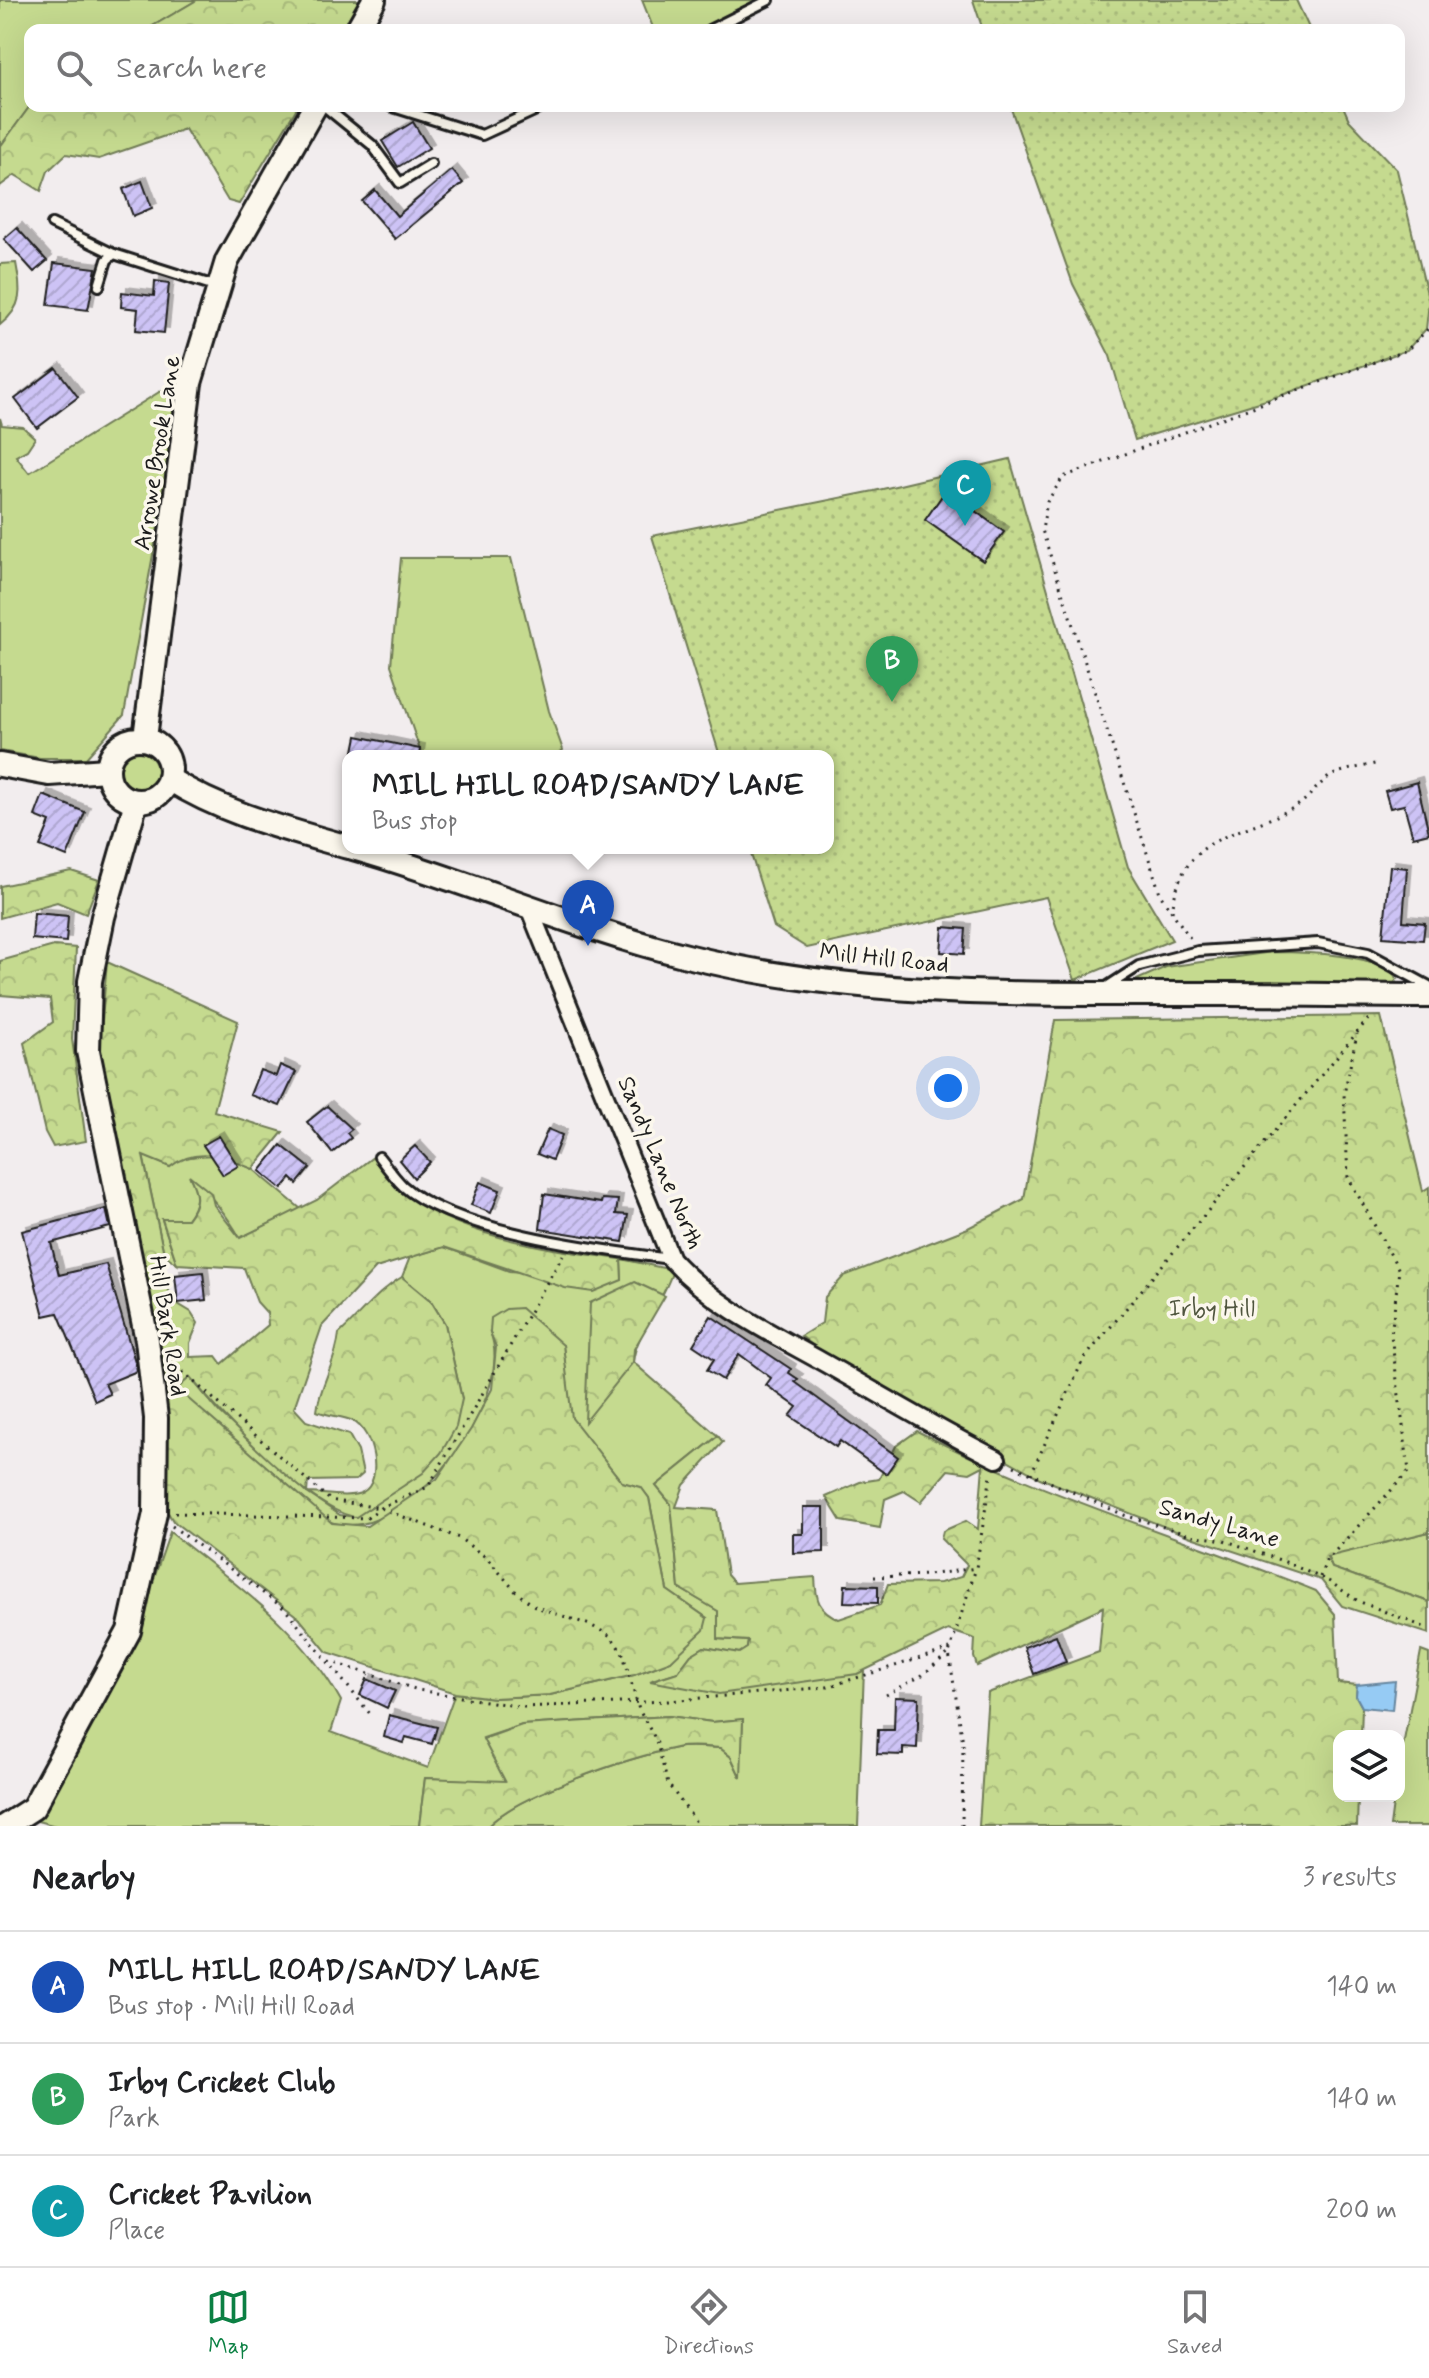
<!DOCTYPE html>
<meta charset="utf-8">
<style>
:root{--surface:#fff;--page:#f6f6f6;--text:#202124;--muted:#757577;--line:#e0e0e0;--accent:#0b8043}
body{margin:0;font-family:Mynerve,sans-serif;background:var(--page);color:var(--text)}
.controls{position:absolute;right:24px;bottom:24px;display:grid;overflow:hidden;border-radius:16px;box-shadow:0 8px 32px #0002}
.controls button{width:72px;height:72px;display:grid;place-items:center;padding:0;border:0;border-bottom:2px solid var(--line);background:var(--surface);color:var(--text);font:40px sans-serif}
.you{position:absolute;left:948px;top:1088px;width:28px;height:28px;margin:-20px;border:6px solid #fff;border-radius:50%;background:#1a73e8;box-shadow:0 0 0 12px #1a73e833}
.badge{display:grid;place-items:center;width:52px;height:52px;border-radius:50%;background:var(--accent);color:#fff;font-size:26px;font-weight:700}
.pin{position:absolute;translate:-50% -66px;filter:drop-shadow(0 2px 4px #0008)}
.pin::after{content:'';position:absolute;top:42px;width:28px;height:24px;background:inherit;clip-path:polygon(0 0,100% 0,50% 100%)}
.popup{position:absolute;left:342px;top:750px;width:492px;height:104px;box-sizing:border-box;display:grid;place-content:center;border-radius:16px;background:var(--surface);filter:drop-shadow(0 2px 6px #0005);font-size:26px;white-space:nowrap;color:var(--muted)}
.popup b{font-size:30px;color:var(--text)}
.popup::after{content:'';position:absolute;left:50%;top:100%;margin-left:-16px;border:16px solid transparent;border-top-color:var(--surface)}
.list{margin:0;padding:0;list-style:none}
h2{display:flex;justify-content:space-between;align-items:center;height:104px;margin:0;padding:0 32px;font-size:34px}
h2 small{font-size:26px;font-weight:400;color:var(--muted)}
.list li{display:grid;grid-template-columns:52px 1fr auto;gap:24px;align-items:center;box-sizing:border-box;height:112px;padding:0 32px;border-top:2px solid var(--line)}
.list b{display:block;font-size:30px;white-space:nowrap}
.list p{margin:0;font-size:26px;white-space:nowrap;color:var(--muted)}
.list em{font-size:26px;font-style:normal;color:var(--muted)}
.icon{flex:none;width:44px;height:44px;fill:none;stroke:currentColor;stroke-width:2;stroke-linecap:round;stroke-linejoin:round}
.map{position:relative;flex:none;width:1429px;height:1826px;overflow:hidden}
.search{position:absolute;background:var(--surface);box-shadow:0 8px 32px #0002;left:24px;right:24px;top:24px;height:88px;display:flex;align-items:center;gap:20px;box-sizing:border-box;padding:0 28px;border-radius:16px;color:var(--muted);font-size:30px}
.sheet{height:440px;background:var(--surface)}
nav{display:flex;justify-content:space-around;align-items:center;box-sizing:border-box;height:112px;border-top:2px solid var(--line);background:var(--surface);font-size:22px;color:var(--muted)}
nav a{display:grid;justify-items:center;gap:4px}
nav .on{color:var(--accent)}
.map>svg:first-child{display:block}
</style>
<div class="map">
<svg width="1429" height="1826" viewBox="0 0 1429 1826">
<defs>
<pattern id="forest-crowns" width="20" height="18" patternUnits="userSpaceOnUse" patternTransform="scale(2)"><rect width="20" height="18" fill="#c5da8f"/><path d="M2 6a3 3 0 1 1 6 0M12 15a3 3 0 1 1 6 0" fill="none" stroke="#a9ba7b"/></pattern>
<pattern id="park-dots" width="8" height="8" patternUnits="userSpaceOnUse" patternTransform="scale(2)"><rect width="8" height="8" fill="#c5da8f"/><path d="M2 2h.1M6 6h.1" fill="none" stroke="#a9ba7b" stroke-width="1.8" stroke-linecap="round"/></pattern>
<pattern id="building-hatch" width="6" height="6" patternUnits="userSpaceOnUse" patternTransform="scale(2)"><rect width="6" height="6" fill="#cdc3f5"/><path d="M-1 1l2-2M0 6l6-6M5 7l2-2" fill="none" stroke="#afa7d1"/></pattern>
<filter id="shadow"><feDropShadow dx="5" dy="-5" stdDeviation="0" flood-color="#0004"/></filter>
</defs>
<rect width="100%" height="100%" fill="#f2edee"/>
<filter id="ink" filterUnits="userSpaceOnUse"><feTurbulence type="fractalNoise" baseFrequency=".0125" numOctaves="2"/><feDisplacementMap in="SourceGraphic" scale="16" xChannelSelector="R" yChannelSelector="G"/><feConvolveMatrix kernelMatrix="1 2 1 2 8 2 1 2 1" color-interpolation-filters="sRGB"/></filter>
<g filter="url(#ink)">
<!-- green -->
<g fill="#c5da8f" stroke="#707b56" stroke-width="2">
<polygon points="0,0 197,0 146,30 30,30 30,106 0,147"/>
<polygon points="642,0 769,0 709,30 654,30"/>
<path d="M16 263C21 291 24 306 0 325V264Z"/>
<polygon points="177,381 160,516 124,715 86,758 40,758 0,751 0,418 2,425 23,427 35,438 27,450 16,456 29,473"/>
<polygon points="401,558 511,558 549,711 563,750 556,756 422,756 391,665"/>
<circle cx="138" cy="771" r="19"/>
<path d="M1272 952C1299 952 1384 953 1397 979L1392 987H1134L1132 982 1166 967Z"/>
<path d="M217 1154 253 1169 301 1209 240 1238C229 1218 208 1191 190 1177 199 1194 198 1204 187 1219L162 1220 177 1264 164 1254 143 1155 170 1167 181 1158Z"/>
<path d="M444 1247 509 1271 622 1280 621 1259 673 1270C664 1300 635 1336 633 1362L718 1436 656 1486 671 1504 679 1588 718 1611V1639L748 1641 747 1648 740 1653 704 1647 691 1655 678 1672 652 1680 857 1674 864 1670 858 1826H488C517 1794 632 1757 676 1748 690 1745 706 1748 720 1748L731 1757 740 1776 743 1719 712 1722 669 1716 522 1725 483 1738 506 1782 425 1778 419 1826H56L30 1819 134 1636 170 1532C234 1583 301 1628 341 1701L331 1732 428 1768 455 1693 494 1698 550 1695 634 1675 671 1661 707 1618 667 1590 649 1498 641 1488 622 1482 571 1418 563 1345 490 1332C518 1400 406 1544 334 1523 321 1520 307 1502 297 1493 256 1458 216 1423 176 1389L190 1377 220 1413 307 1493 340 1515 356 1517 462 1399 445 1324 431 1301 402 1277 410 1257Z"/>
<polygon points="1429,1532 1429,1602 1332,1568 1327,1556"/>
<polygon points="1421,1651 1429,1654 1429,1826 1390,1826 1394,1796 1399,1796 1399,1767"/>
</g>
<!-- forest -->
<g fill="url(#forest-crowns)" stroke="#707b56" stroke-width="2">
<polygon points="197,0 361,0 343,30 146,30"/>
<polygon points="30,106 298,106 239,204 228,201 185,129 99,159 66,154 48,171 41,191 15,175 0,186 0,147"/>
<polygon points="71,871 99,880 86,914 57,902 0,918 0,886"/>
<polygon points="54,946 76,948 72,1039 86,1141 53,1147 45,1132 24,1043 53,1022 50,999 1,995 0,961"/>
<path d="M107 962 238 1021 214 1111 283 1132 253 1169C225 1157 196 1146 170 1167L143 1156 164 1254 157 1260 173 1301 191 1312 198 1323 190 1343V1357L216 1356 222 1364 268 1325 267 1313 257 1302 244 1268 177 1264 162 1219H187C200 1203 198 1193 189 1175L211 1193 214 1205 240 1238 317 1200 373 1157C382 1168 390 1182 400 1190 459 1238 548 1249 621 1259L622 1280 593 1292 565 1288 444 1247 376 1268 322 1326 294 1408 306 1421 349 1435 358 1451 363 1474 356 1480 308 1481 307 1493C322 1493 349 1499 363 1492 384 1480 373 1431 353 1421 343 1416 328 1416 317 1411 320 1383 336 1364 339 1334 361 1314 378 1291 402 1277L431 1301 445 1324 462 1399 456 1427 441 1453 423 1473 356 1517C311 1511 220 1414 190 1377L177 1389 332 1523 367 1526 437 1479 471 1429 492 1389 496 1347 490 1332 491 1318 506 1309 521 1308 563 1345 572 1418 622 1482 641 1487 649 1498 667 1590 707 1618 704 1630 671 1661 634 1675 550 1695 494 1698 455 1693 327 1652 299 1618 173 1521 166 1509 98 1067Z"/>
<polygon points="1381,1016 1423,1191 1429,1187 1429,1532 1327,1557 1332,1568 1429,1602 1429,1634 1342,1606 1321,1580 1191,1537 1040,1478 840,1367 801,1336 822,1323 825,1297 844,1276 968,1228 1024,1199 1055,1020"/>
<polygon points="635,1282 665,1296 634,1349 633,1362 585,1422 590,1303"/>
<path d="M917 1431C1045 1497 1183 1537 1316 1591L1335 1614 1338 1683 1357 1685 1356 1696 1362 1707 1361 1736H1339V1796H1358L1357 1826H979L988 1693 1099 1652 1103 1607 977 1666 974 1657 975 1639 948 1630 857 1674 719 1694 650 1681 678 1672 691 1655 704 1647 739 1653 747 1648 748 1641 718 1639V1611L679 1588 671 1504 656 1486 718 1436 723 1442 684 1485 676 1507 717 1510 727 1575 734 1583 815 1577C816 1600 818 1610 839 1619L880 1605 888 1584 940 1583 961 1577 967 1565 941 1539 943 1531 966 1521 978 1529 983 1466 970 1473 948 1470 921 1502 904 1491 885 1499 880 1528 841 1521 826 1497 860 1482 879 1479 896 1446Z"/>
<path d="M669 1716 712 1722 743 1719 741 1778 731 1757 720 1748C706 1747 690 1745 676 1748 632 1757 517 1794 488 1826H419L425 1778 505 1781 483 1739 522 1725Z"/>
</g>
<!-- park -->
<g fill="url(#park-dots)" stroke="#707b56" stroke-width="2">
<polygon points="973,0 1296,0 1310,30 983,30"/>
<polygon points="1010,106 1343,106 1349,120 1397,170 1429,302 1426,329 1407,350 1279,396 1135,440 1110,356 1073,284"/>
<polygon points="1010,459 1128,867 1172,940 1075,980 1046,897 807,948 774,927 749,848 828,848 828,756 720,756 652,536 874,491"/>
</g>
<!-- water -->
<polygon fill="#96cbf4" stroke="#65859e" stroke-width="2" points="1395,1681 1392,1710 1362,1707 1356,1696 1357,1685"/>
<!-- building -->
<g fill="url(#building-hatch)" stroke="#1c1c1c" stroke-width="2" filter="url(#shadow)">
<polygon points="413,122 429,148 398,167 382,141"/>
<polygon points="452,170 463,183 395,239 362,201 375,190 397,216"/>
<polygon points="142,181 152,208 133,216 123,189"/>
<polygon points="17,228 47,261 34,272 4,239"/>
<polygon points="54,263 96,268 88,310 48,305"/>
<polygon points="155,281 169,283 164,333 136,330 138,309 121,307 122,292 154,296"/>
<polygon points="56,368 78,397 37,428 15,399"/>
<polygon points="946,490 1004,532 983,561 925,520"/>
<polygon points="357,736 420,749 419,756 353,756"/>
<polygon points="1417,782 1429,833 1413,837 1404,805 1390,808 1385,791"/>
<polygon points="43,795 85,812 67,857 40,846 50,822 35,816"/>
<polygon points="1390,866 1407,868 1403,921 1425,923 1423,940 1383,937"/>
<polygon points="34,913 68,916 66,942 32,939"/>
<polygon points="943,927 966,929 964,954 941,952"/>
<polygon points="280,1065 296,1072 280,1106 250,1095 260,1070 276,1076"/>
<polygon points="327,1106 352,1129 347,1133 351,1138 332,1153 307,1122"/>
<polygon points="548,1129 562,1135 552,1160 537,1154"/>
<polygon points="219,1136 238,1166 223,1175 203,1145"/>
<polygon points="281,1145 310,1168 297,1184 291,1178 282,1189 260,1171"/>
<polygon points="415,1146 430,1162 414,1178 399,1160"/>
<polygon points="480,1182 500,1190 491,1213 471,1205"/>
<polygon points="544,1194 601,1203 602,1199 618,1200 616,1214 628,1215 623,1242 540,1229"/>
<polygon points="106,1209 110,1227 51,1243 59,1275 106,1264 136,1365 137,1371 105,1384 110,1394 95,1401 58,1313 44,1316 22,1231"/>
<polygon points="203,1272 206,1300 178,1303 175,1275"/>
<polygon points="711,1316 791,1369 789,1373 798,1379 795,1382 898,1457 886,1474 840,1441 836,1447 790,1416 797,1407 766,1385 771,1378 739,1354 723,1380 707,1370 714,1359 693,1345"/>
<polygon points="803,1507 824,1507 824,1552 793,1553 793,1534 803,1534"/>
<polygon points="845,1585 878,1586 878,1603 844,1602"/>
<polygon points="1056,1635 1066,1662 1034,1674 1024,1647"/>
<polygon points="367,1679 395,1691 387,1708 360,1695"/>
<polygon points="895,1697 919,1698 917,1748 903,1747 903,1755 877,1754 878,1730 894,1730"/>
<polygon points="389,1715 437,1727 432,1744 406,1737 404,1743 384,1737"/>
</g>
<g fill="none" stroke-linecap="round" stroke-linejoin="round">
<defs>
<g id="lane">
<polyline points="709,30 769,0"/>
<polyline points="324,106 372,145 400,183 431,164"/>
<polyline points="390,106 482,135 545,106"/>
<polyline points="52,224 114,254"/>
<polyline points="99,286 107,260 114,254 218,287"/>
<polyline points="1105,988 1139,966 1198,951 1318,943 1368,953 1429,986"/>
<path d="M379 1157C387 1167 394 1177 403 1186 454 1232 602 1250 670 1259"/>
</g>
<path id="street" d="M530 910 671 1259C713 1305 767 1331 821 1361 880 1394 937 1429 997 1459"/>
<g id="secondary">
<polyline points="357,30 374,0"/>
<polyline points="145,738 190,383 227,261 315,106"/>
<circle cx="139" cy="770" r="31"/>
<polyline points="0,765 49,774 107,770"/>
<path d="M169 779C224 814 286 829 348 847"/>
<path d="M353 848C466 880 573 928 687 956 864 1001 1048 993 1229 994 1296 994 1362 996 1429 996"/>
<polyline points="5,1826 33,1808 129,1631 155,1513 156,1418 147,1340 88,1051 90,981 103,917 136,802"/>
</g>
</defs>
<!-- lane casing -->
<use href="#lane" stroke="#1c1c1c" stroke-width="14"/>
<!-- street casing -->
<use href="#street" stroke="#1c1c1c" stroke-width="22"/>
<!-- secondary casing -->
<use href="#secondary" stroke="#1c1c1c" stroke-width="28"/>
<!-- path -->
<g stroke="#1c1c1c" stroke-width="3" stroke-dasharray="2 6" stroke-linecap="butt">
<path d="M1172 912C1182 833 1234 839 1293 808 1308 801 1317 784 1331 776 1344 769 1364 767 1378 763"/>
<polyline points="1190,938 1161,896 1042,530 1047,502 1063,477 1407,350 1429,328"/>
<polyline points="170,1361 330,1500 380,1508 459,1538 487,1558 517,1593 536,1607 590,1625 611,1636 623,1654 639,1710 656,1740 668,1784 699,1826"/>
<polyline points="1014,1466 1124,1515 1190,1535 1224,1540 1288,1563 1330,1582 1358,1601 1429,1629"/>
<polyline points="1031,1474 1083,1360 1370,1017"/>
<polyline points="175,1513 367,1518 380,1508 428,1487 563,1255"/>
<polyline points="172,1526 285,1609 371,1715"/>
<polyline points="874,1577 928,1575 976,1568 991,1475"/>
<polyline points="1320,1577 1326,1561 1409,1471 1391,1335 1399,1270 1348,1177 1344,1094 1357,1034"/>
<polyline points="329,1661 418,1690 522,1707 668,1701 827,1687 950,1649"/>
<polyline points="886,1695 921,1676 949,1653"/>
<polyline points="962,1826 963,1743 949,1653 976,1568"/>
</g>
<!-- lane -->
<use href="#lane" stroke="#fbf7ec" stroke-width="8"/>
<!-- street -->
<use href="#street" stroke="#fbf7ec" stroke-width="16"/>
<!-- secondary -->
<use href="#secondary" stroke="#fbf7ec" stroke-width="22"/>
</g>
</g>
<g text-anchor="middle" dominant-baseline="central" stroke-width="7" stroke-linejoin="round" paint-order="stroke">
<!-- street labels -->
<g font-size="24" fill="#1c1c1c" stroke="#fbf7ec">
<text transform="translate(158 453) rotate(-81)">Arrowe Brook Lane</text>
<text transform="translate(884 959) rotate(6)">Mill Hill Road</text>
<text transform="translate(660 1163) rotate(67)">Sandy Lane North</text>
<text transform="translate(167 1326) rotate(81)">Hill Bark Road</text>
<text transform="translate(1219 1524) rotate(16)">Sandy Lane</text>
</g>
<!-- park labels -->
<g font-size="24" fill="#4f553e" stroke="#fbf7ec">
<text x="1212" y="1309">Irby Hill</text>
</g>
</g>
</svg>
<div class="controls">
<button><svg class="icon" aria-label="layers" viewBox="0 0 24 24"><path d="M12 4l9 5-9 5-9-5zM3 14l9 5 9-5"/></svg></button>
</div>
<div class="you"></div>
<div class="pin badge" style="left:588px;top:946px;background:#1a4fb4">A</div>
<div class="popup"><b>MILL HILL ROAD/SANDY LANE</b>Bus stop</div>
<div class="pin badge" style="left:892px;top:702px;background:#2e9e5b">B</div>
<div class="pin badge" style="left:965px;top:526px;background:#0f9aa8">C</div>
<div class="search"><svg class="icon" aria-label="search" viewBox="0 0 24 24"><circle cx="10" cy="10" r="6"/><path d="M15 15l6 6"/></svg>Search here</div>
</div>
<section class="sheet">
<h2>Nearby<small>3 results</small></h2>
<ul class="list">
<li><span class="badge" style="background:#1a4fb4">A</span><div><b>MILL HILL ROAD/SANDY LANE</b><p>Bus stop · Mill Hill Road</p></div><em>140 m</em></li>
<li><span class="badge" style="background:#2e9e5b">B</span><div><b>Irby Cricket Club</b><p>Park</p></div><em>140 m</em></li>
<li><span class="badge" style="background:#0f9aa8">C</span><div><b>Cricket Pavilion</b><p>Place</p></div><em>200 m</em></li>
</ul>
</section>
<nav>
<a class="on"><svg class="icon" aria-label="map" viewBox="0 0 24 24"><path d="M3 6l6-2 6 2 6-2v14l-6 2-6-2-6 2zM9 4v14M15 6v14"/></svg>Map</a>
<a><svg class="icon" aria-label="directions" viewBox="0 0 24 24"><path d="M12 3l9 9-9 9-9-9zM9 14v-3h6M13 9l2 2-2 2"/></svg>Directions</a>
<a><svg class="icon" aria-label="saved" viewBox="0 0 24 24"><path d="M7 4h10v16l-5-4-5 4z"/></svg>Saved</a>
</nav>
